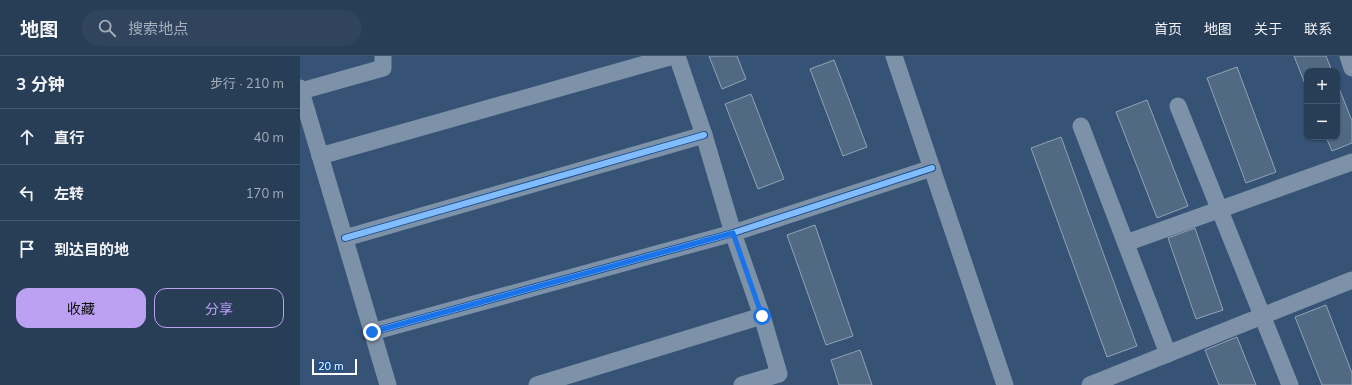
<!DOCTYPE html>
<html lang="zh">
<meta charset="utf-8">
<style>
:root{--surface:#283e57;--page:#30455d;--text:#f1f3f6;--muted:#a5aeba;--line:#44576d;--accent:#bca0f2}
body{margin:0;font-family:Mulish,"Noto Sans SC",sans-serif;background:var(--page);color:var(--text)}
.controls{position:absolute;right:12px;top:12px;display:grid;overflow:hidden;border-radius:8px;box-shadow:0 1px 3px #0004}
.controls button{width:36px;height:36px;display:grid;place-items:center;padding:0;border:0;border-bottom:1px solid var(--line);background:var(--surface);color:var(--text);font:20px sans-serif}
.scale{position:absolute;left:12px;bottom:10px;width:45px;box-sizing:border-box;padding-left:4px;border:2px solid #fff;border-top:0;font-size:11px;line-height:14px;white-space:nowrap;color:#fff;-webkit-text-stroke:3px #1b4f8f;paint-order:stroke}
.stop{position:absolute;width:12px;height:12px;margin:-9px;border:3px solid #1a73e8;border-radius:50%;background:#fff}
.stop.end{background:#1a73e8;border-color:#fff;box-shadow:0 1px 4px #0008}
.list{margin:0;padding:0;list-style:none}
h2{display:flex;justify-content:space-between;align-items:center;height:52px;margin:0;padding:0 16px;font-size:17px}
h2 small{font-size:13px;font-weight:400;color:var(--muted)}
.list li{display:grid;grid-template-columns:26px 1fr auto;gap:12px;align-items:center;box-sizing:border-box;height:56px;padding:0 16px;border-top:1px solid var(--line)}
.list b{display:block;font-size:15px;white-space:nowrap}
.list em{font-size:13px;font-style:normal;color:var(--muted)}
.actions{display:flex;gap:8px;padding:12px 16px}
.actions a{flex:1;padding:9px 0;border:1px solid var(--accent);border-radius:12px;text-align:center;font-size:14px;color:var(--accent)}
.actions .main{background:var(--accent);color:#111}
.icon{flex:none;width:22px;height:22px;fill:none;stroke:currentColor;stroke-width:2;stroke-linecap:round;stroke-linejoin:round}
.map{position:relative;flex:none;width:1052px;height:329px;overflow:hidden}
header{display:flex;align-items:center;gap:24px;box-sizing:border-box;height:56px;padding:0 20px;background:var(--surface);border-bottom:1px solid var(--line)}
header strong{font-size:19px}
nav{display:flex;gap:22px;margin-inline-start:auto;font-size:14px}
.search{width:280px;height:36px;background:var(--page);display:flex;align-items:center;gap:10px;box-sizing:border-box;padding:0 14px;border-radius:22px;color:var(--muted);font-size:15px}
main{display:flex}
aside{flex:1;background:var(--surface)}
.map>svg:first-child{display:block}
</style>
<header>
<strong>地图</strong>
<div class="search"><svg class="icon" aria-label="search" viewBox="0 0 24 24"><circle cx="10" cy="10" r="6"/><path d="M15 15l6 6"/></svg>搜索地点</div>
<nav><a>首页</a><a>地图</a><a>关于</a><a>联系</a></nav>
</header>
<main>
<aside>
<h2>3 分钟<small>步行 · 210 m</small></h2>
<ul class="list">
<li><svg class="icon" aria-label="ahead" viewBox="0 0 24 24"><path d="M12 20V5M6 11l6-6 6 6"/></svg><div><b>直行</b></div><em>40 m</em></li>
<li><svg class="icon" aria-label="left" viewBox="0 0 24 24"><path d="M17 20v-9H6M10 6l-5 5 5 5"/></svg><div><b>左转</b></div><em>170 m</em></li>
<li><svg class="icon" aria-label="arrive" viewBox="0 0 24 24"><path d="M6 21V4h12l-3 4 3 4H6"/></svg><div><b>到达目的地</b></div></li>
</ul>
<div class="actions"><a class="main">收藏</a><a>分享</a></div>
</aside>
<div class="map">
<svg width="1052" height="329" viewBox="0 0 1052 329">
<rect width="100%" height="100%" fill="#365274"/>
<!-- building -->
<g fill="#526984" stroke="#92a2b6">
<polygon points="409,0 437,0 446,23 422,33"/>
<polygon points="994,0 1026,0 1032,15 1007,15 1007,33"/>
<polygon points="534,4 567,91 543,100 510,13"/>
<polygon points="937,11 976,116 946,127 907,22"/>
<polygon points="1037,27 1052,65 1052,87 1032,95 1026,81 1037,81"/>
<polygon points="451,38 484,123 458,133 425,48"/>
<polygon points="847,44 888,150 857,162 816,56"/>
<polygon points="761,81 837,290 807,301 731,92"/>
<polygon points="515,169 553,280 526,289 487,179"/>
<polygon points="895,172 923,254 896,263 868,182"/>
<polygon points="1026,249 1052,317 1052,329 1022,329 995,261"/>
<polygon points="937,281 956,329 919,329 905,294"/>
<polygon points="560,294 572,329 539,329 531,304"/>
</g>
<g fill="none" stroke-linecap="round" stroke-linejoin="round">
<!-- street -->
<g stroke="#7d92a8" stroke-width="17">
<polyline points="377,0 404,79 433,177 462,260 479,318 442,329"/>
<polyline points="594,0 705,329"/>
<polyline points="1048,0 1052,12"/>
<polyline points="0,32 88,329"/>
<polyline points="1,35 83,12 83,0"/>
<polyline points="878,50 990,329"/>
<polyline points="781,70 868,298"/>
<polyline points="20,100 373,0"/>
<polyline points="45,182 404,79"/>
<polyline points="826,187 1052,106"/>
<polyline points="72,276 433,177 632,112"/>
<polyline points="237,329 462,260"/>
<polyline points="790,329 1052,224"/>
</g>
<defs>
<g id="cycleway">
<polyline points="45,182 404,79"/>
<polyline points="72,276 433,177 632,112"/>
</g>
</defs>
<!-- cycleway casing -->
<use href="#cycleway" stroke="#1b4f8f" stroke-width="8"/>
<!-- cycleway -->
<use href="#cycleway" stroke="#80bcff" stroke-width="6"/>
</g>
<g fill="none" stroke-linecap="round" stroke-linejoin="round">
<!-- route -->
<polyline stroke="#1a73e8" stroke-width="5" points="72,276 433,177 462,260"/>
</g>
</svg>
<div class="controls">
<button>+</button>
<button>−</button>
</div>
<div class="scale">20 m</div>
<div class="stop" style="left:462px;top:260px"></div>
<div class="stop end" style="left:72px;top:276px"></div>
</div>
</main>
